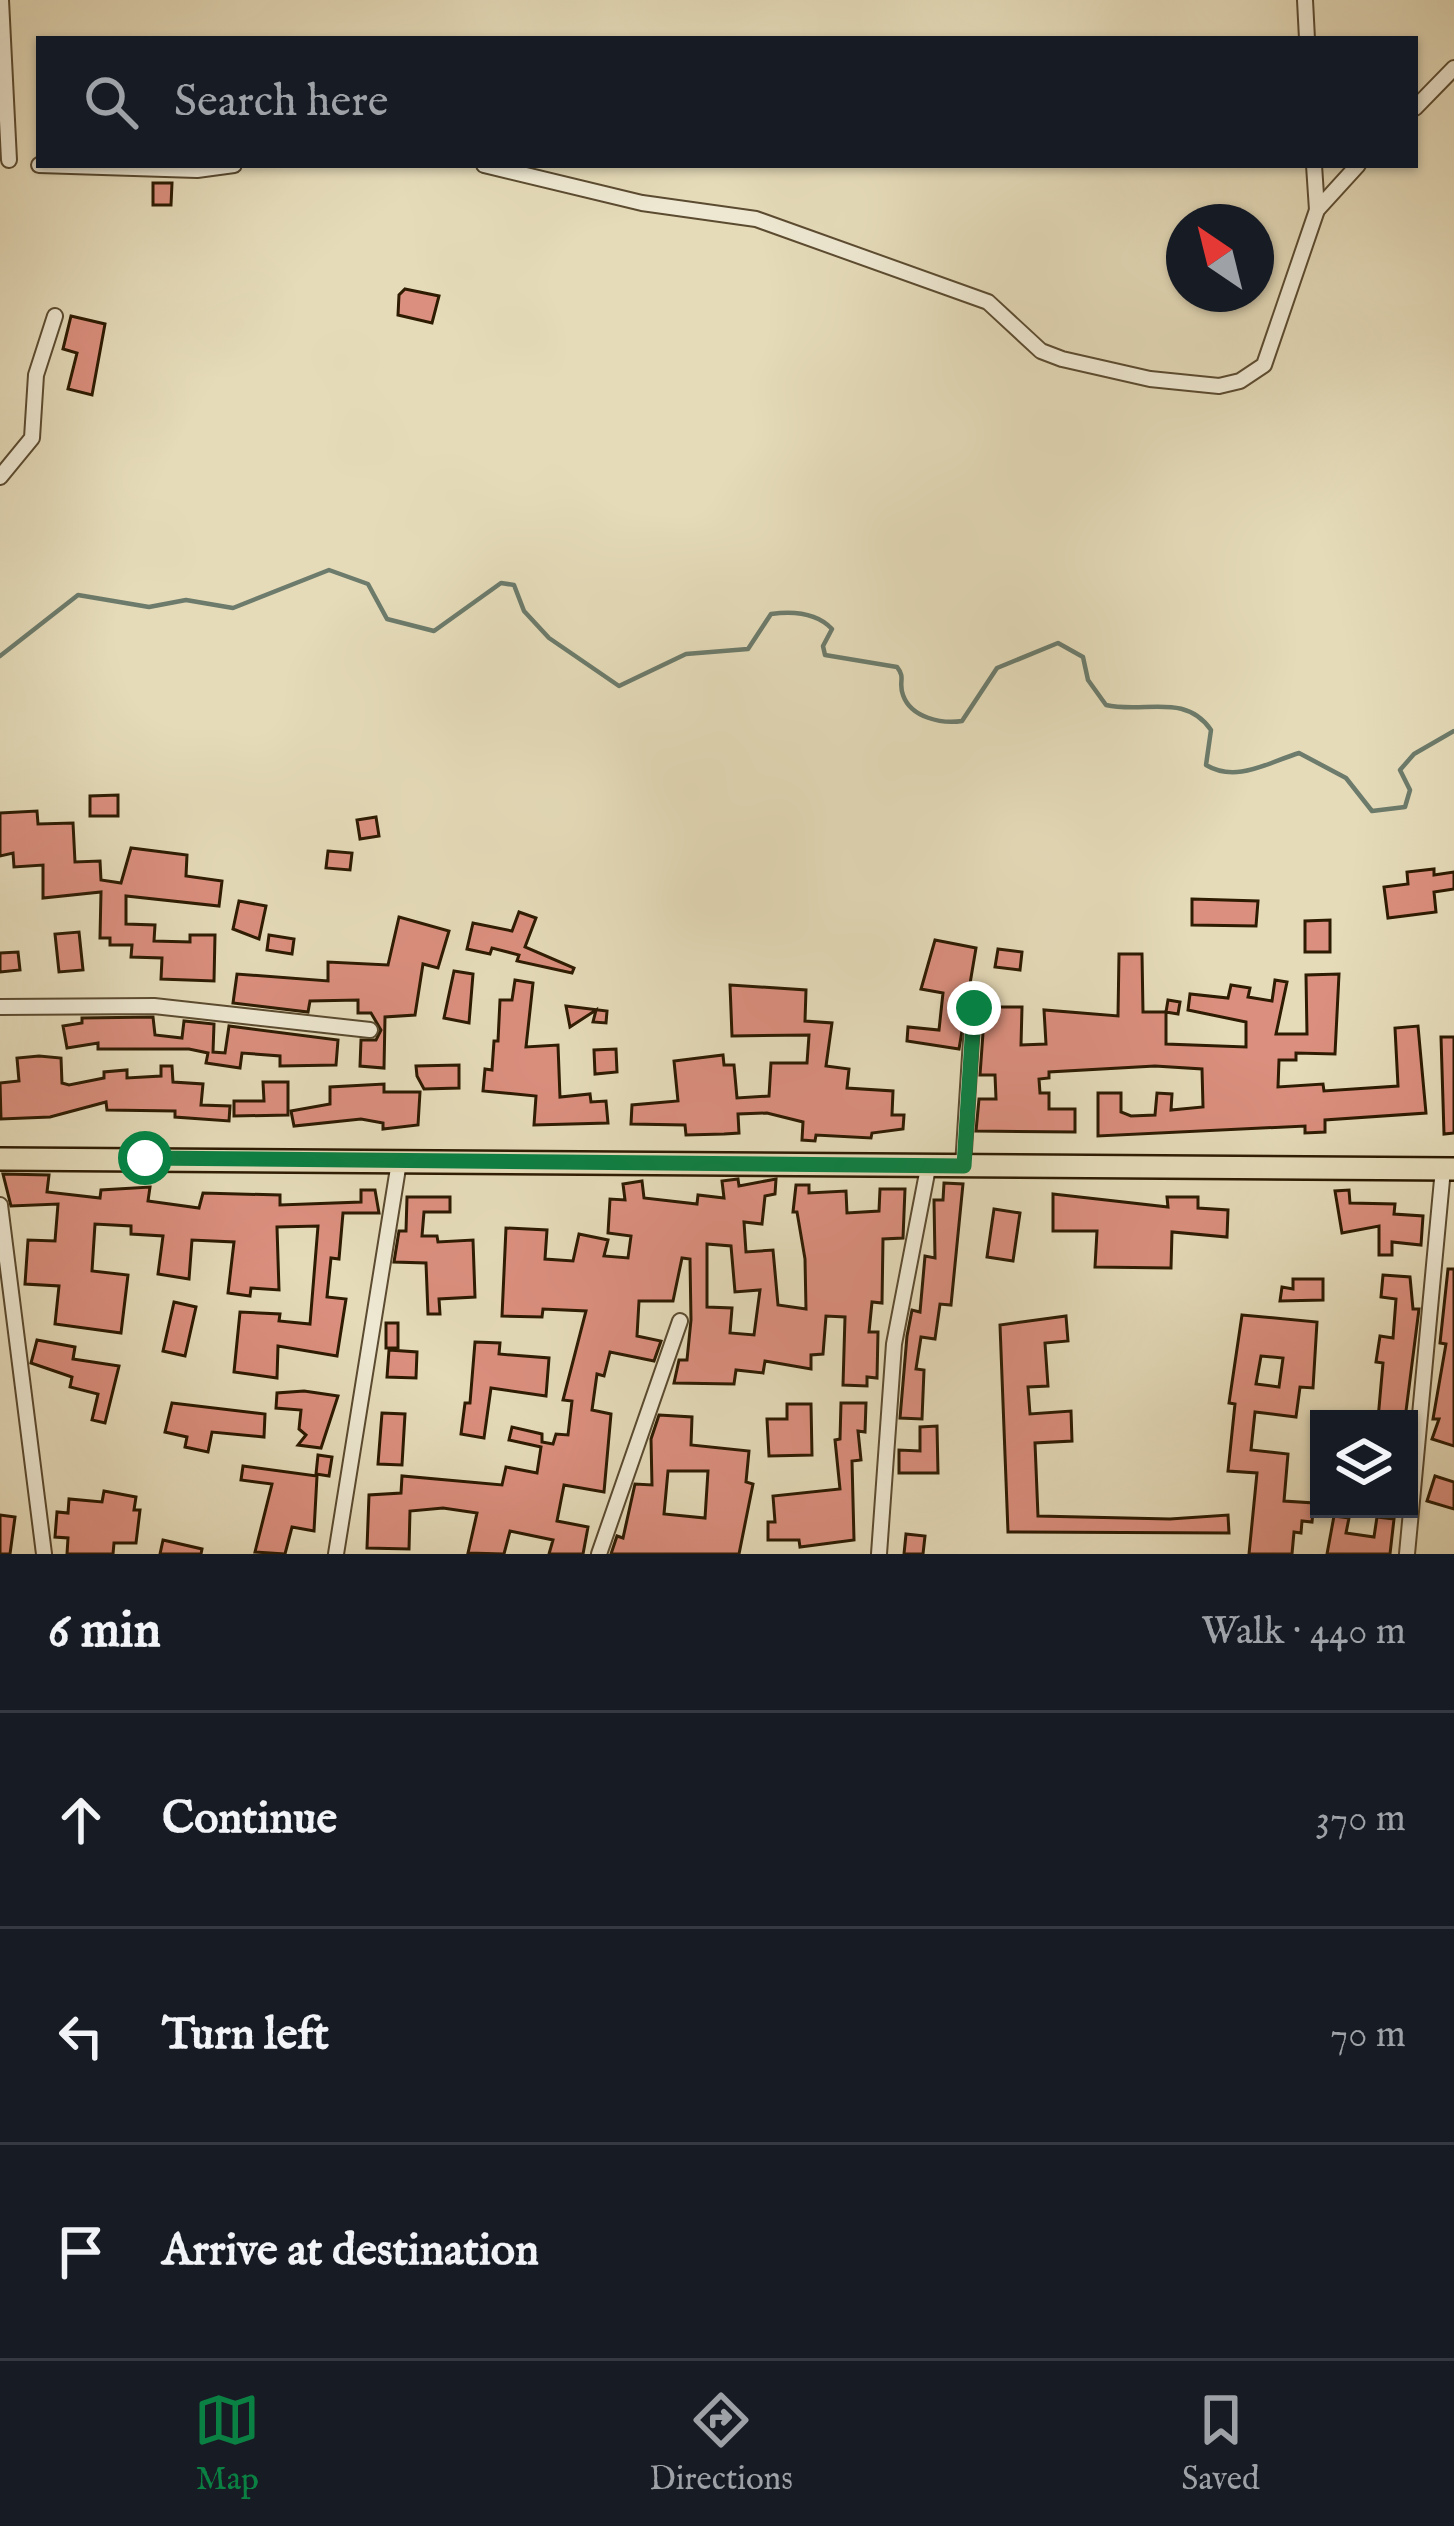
<!DOCTYPE html>
<meta charset="utf-8">
<style>
:root{--surface:#171b24;--page:#242831;--text:#f1f3f6;--muted:#9ea1a6;--line:#363941;--accent:#0b8043}
body{margin:0;font-family:"IM FELL English",serif;background:var(--page);color:var(--text)}
.controls{position:absolute;right:36px;bottom:36px;display:grid;overflow:hidden;border-radius:0px;box-shadow:0 3px 9px #0004}
.controls button{width:108px;height:108px;display:grid;place-items:center;padding:0;border:0;border-bottom:3px solid var(--line);background:var(--surface);color:var(--text);font:60px sans-serif}
.compass{position:absolute;left:1166px;top:204px;width:108px;height:108px;border-radius:50%;background:var(--surface);box-shadow:0 3px 9px #0004;rotate:325deg}
.stop{position:absolute;width:36px;height:36px;margin:-27px;border:9px solid #0b8043;border-radius:50%;background:#fff}
.stop.end{background:#0b8043;border-color:#fff;box-shadow:0 3px 12px #0008}
.list{margin:0;padding:0;list-style:none}
h2{display:flex;justify-content:space-between;align-items:center;height:156px;margin:0;padding:0 48px;font-size:51px}
h2 small{font-size:39px;font-weight:400;color:var(--muted)}
.list li{display:grid;grid-template-columns:78px 1fr auto;gap:36px;align-items:center;box-sizing:border-box;height:216px;padding:0 48px;border-top:3px solid var(--line)}
.list b{display:block;font-size:45px;white-space:nowrap}
.list em{font-size:39px;font-style:normal;color:var(--muted)}
.icon{flex:none;width:66px;height:66px;fill:none;stroke:currentColor;stroke-width:2;stroke-linecap:round;stroke-linejoin:round}
.map{position:relative;flex:none;width:1454px;height:1554px;overflow:hidden}
.search{position:absolute;background:var(--surface);box-shadow:0 3px 9px #0004;left:36px;right:36px;top:36px;height:132px;display:flex;align-items:center;gap:30px;box-sizing:border-box;padding:0 42px;border-radius:0px;color:var(--muted);font-size:45px}
.sheet{height:804px;background:var(--surface)}
nav{display:flex;justify-content:space-around;align-items:center;box-sizing:border-box;height:168px;border-top:3px solid var(--line);background:var(--surface);font-size:33px;color:var(--muted)}
nav a{display:grid;justify-items:center;gap:6px}
nav .on{color:var(--accent)}
.map>svg:first-child{display:block}
</style>
<div class="map">
<svg width="1454" height="1554" viewBox="0 0 1454 1554">
<rect width="100%" height="100%" fill="#e5dbb9"/>
<filter id="stains"><feTurbulence type="fractalNoise" baseFrequency=".00167" numOctaves="4"/><feColorMatrix values="0 0 0 0 .2 0 0 0 0 .09 0 0 0 0 .02 0 0 0 .5 -.17"/></filter>
<radialGradient id="worn" r=".72"><stop offset=".6" stop-color="#630" stop-opacity="0"/><stop offset="1" stop-color="#630" stop-opacity=".3"/></radialGradient>
<g fill="none" stroke-linecap="round" stroke-linejoin="round">
<!-- stream -->
<path stroke="#6c7b6b" stroke-width="4.5" d="M0 656 78 595 149 607 186 600 233 608 329 570 368 584 387 619 434 631 501 583 514 585 524 611 549 638 619 686 686 654 748 649 771 614C793 611 816 612 832 629L823 646 825 655 897 667C906 678 898 682 903 695 911 718 942 724 962 721L997 668 1058 643 1083 657 1088 680 1106 705C1144 714 1185 692 1211 730L1206 765C1236 783 1267 763 1299 753L1346 778 1372 811 1405 807 1410 790 1400 770 1414 754 1454 731"/>
</g>
<!-- building -->
<g fill="#db8f7e" stroke="#2d1b02" stroke-width="3" fill-rule="evenodd">
<polygon points="153,183 172,183 171,205 153,205"/>
<polygon points="405,289 439,296 432,323 398,315 399,295"/>
<polygon points="71,316 105,324 92,395 68,389 77,353 63,349"/>
<polygon points="118,795 118,816 90,816 90,796"/>
<polygon points="37,811 38,824 73,823 75,862 100,861 101,880 121,883 131,848 187,855 186,876 222,881 219,906 126,896 126,924 155,925 154,941 190,942 190,935 215,935 214,981 161,979 162,958 131,957 132,945 110,945 110,938 100,938 101,892 43,898 43,865 14,867 13,853 0,856 0,813"/>
<polygon points="376,817 379,836 360,839 357,820"/>
<polygon points="328,851 352,853 350,870 326,868"/>
<polygon points="1434,869 1434,875 1454,872 1454,889 1434,892 1436,912 1388,918 1384,887 1408,884 1407,872"/>
<polygon points="1192,899 1258,901 1256,926 1192,925"/>
<polygon points="239,901 266,906 259,939 233,929"/>
<polygon points="519,912 536,918 525,947 574,968 572,973 517,961 519,955 492,948 490,954 467,949 473,923 512,931"/>
<polygon points="399,917 449,931 438,968 423,964 415,1015 385,1017 384,1068 360,1066 361,1040 376,1040 381,1030 371,1013 358,1013 358,1000 310,1001 308,1012 233,1003 237,974 328,981 328,962 388,965"/>
<polygon points="1330,920 1330,952 1305,952 1305,921"/>
<polygon points="79,932 83,970 59,972 55,934"/>
<polygon points="269,935 294,939 292,954 267,950"/>
<polygon points="935,940 976,948 959,1049 907,1041 908,1027 939,1030 943,993 921,989"/>
<polygon points="998,949 1022,952 1020,970 995,967"/>
<polygon points="18,952 20,970 0,972 0,953"/>
<polygon points="1119,954 1142,954 1143,1012 1166,1012 1168,1000 1180,1002 1178,1014 1166,1012 1166,1044 1246,1047 1246,1022 1188,1010 1190,994 1228,998 1231,985 1250,988 1248,997 1272,1001 1275,980 1287,982 1276,1034 1307,1034 1306,975 1339,974 1335,1054 1296,1053 1296,1060 1279,1060 1278,1087 1323,1084 1324,1091 1398,1086 1395,1028 1418,1026 1426,1113 1325,1120 1325,1132 1305,1133 1305,1126 1098,1136 1098,1093 1121,1093 1121,1112 1131,1116 1155,1115 1157,1093 1172,1094 1171,1110 1203,1107 1202,1069 1155,1066 1049,1072 1049,1078 1039,1079 1040,1093 1049,1093 1049,1109 1075,1109 1075,1132 976,1131 979,1099 996,1099 995,1075 980,1075 984,1019 993,1019 993,1007 1022,1007 1021,1045 1046,1044 1044,1010 1118,1016"/>
<polygon points="454,971 473,974 469,1023 444,1018"/>
<polygon points="515,980 533,983 526,1047 558,1045 560,1097 590,1094 591,1102 606,1101 608,1123 534,1125 536,1096 483,1091 485,1069 492,1070 494,1041 498,1041 500,1000 512,1000"/>
<polygon points="730,985 806,990 805,1021 832,1023 826,1066 849,1069 847,1088 893,1091 892,1115 904,1115 903,1129 872,1133 871,1138 816,1135 815,1141 802,1140 803,1122 767,1113 738,1114 739,1133 724,1134 686,1135 685,1125 631,1124 632,1105 678,1101 674,1061 723,1055 724,1065 734,1065 737,1098 769,1096 771,1063 807,1063 809,1035 732,1036"/>
<polygon points="566,1006 607,1011 606,1023 593,1022 596,1010 570,1027"/>
<polygon points="153,1017 155,1035 182,1038 184,1021 214,1024 213,1052 225,1053 229,1026 338,1040 336,1065 280,1066 280,1056 242,1053 240,1068 206,1063 208,1053 189,1049 98,1049 98,1043 67,1048 63,1026 82,1023 82,1018"/>
<polygon points="1441,1037 1454,1037 1454,1133 1444,1134"/>
<polygon points="616,1049 617,1072 595,1074 594,1050"/>
<polygon points="39,1056 61,1058 62,1083 69,1085 104,1078 104,1072 127,1070 127,1078 161,1076 161,1066 172,1066 173,1082 203,1084 201,1105 230,1106 229,1121 175,1117 175,1111 107,1110 106,1102 50,1117 1,1119 0,1083 19,1081 17,1058"/>
<polygon points="459,1065 459,1088 424,1089 417,1076 416,1066"/>
<polygon points="263,1082 288,1082 288,1115 234,1116 234,1101 264,1101"/>
<polygon points="384,1084 384,1092 420,1092 418,1125 383,1129 383,1123 361,1119 294,1126 291,1111 330,1104 330,1087"/>
<polygon points="3,1174 49,1175 47,1192 100,1198 101,1190 150,1187 148,1201 199,1208 203,1193 280,1195 280,1205 361,1202 361,1190 375,1190 379,1213 343,1213 339,1259 331,1258 327,1297 346,1299 337,1356 278,1346 277,1378 234,1372 240,1312 280,1314 279,1321 310,1324 318,1226 277,1227 279,1290 251,1288 250,1296 228,1293 234,1242 192,1240 189,1279 158,1274 163,1236 131,1234 131,1226 95,1224 92,1271 128,1275 121,1333 55,1324 59,1286 25,1284 28,1240 55,1241 58,1204 11,1206"/>
<path d="M738 1179 739 1186 776 1179 775 1194 765 1196 762 1224 744 1222 746 1252 773 1250 778 1305 806 1309 805 1259 797 1212H793L796 1185H809V1193L846 1191 847 1213 879 1211 880 1189H905L903 1238 883 1239 882 1303 872 1302 869 1332H878L877 1378 867 1377V1386L843 1385 845 1317 826 1316 823 1354 811 1355V1369L765 1361 763 1373 736 1370 734 1384 674 1383 679 1360H687L691 1320 690 1259 682 1258 673 1301H639L637 1336 661 1341 654 1361 610 1352 604 1376 597 1374 592 1410 611 1414 604 1492 564 1485 557 1521 588 1527 583 1554H549L553 1540 510 1531 504 1554 468 1553 477 1513 443 1508 410 1511 409 1549 367 1548 369 1495 401 1493 402 1476 502 1485 506 1467 537 1473 541 1447 509 1440 512 1427 542 1434V1442L553 1444 556 1434 568 1435 572 1401 563 1400 586 1311 543 1309 542 1317 502 1316 506 1228 547 1230 545 1259 573 1261 579 1234 608 1240 604 1256 628 1258 631 1236 608 1233 610 1199 625 1200 623 1184 642 1181 644 1198 697 1204 698 1195 724 1198 722 1181ZM707 1244 731 1246 735 1292 760 1290 754 1335 730 1333 732 1308 707 1307Z"/>
<polygon points="944,1183 963,1184 951,1305 940,1304 935,1339 921,1337 916,1369 924,1370 922,1419 900,1418 907,1336 912,1310 920,1312 925,1256 935,1258 934,1200 943,1200"/>
<polygon points="1349,1190 1350,1203 1395,1204 1394,1214 1423,1216 1421,1245 1392,1242 1392,1255 1379,1255 1379,1226 1342,1233 1335,1191"/>
<polygon points="1053,1194 1168,1207 1167,1197 1198,1197 1198,1208 1228,1210 1227,1237 1172,1232 1171,1268 1095,1267 1097,1231 1053,1231"/>
<polygon points="407,1197 450,1197 450,1212 424,1212 422,1236 437,1236 438,1242 473,1240 475,1297 439,1299 440,1314 428,1314 426,1263 394,1262 399,1231 406,1231"/>
<polygon points="994,1209 1020,1213 1013,1261 987,1257"/>
<polygon points="1448,1269 1454,1269 1454,1446 1432,1439 1439,1419 1433,1419 1446,1344 1440,1343"/>
<polygon points="1383,1275 1410,1277 1413,1309 1419,1309 1405,1419 1378,1419 1383,1363 1376,1362 1380,1336 1393,1338 1396,1299 1381,1297"/>
<polygon points="1293,1279 1323,1279 1323,1300 1280,1301 1282,1287 1293,1289"/>
<polygon points="174,1302 196,1307 185,1356 163,1351"/>
<path d="M1242 1315 1317 1322 1313 1388 1300 1387 1296 1417 1255 1412 1251 1450 1288 1454 1284 1501 1314 1503 1312 1522 1302 1521 1301 1533 1294 1532 1292 1554H1249L1257 1473 1228 1471 1235 1404 1229 1403ZM1261 1356 1283 1358 1279 1387 1256 1384Z"/>
<polygon points="1066,1316 1068,1341 1045,1343 1048,1386 1028,1387 1030,1414 1071,1411 1072,1441 1035,1443 1038,1516 1170,1519 1228,1515 1229,1533 1008,1532 1000,1325"/>
<rect x="386" y="1323" width="12" height="25"/>
<polygon points="37,1340 75,1347 73,1359 119,1366 105,1423 92,1420 98,1394 70,1387 72,1377 31,1363"/>
<polygon points="475,1342 500,1343 499,1354 549,1358 546,1396 491,1388 484,1438 461,1434 465,1403 470,1403"/>
<polygon points="389,1350 417,1352 416,1378 387,1377"/>
<polygon points="304,1391 338,1396 321,1448 298,1445 306,1435 299,1429 301,1410 276,1408 277,1393"/>
<polygon points="172,1403 265,1414 264,1437 212,1432 208,1452 185,1447 187,1437 165,1432"/>
<polygon points="841,1403 866,1403 865,1432 858,1431 861,1460 852,1461 854,1540 800,1547 799,1540 768,1540 768,1522 775,1522 773,1496 840,1489 835,1440 840,1439"/>
<polygon points="787,1404 811,1404 812,1455 769,1456 767,1419 787,1419"/>
<polygon points="382,1413 405,1414 402,1465 378,1464"/>
<path d="M659 1415 692 1417 691 1445 749 1451 746 1482 753 1484 739 1554H611L617 1536 623 1538 635 1484 652 1485 651 1439ZM668 1471H708L705 1518 664 1514Z"/>
<polygon points="937,1426 938,1473 899,1473 899,1450 920,1451 920,1427"/>
<polygon points="318,1455 332,1457 329,1476 316,1474"/>
<polygon points="243,1466 317,1476 314,1531 292,1527 285,1554 255,1552 272,1484 241,1480"/>
<polygon points="1435,1476 1454,1482 1454,1509 1427,1501"/>
<polygon points="104,1491 136,1497 134,1510 140,1510 136,1543 114,1543 113,1554 67,1554 68,1538 55,1537 57,1512 68,1513 69,1499 102,1502"/>
<polygon points="0,1515 15,1517 10,1554 0,1554"/>
<polygon points="1334,1516 1349,1518 1346,1533 1374,1537 1377,1517 1394,1519 1390,1554 1327,1554"/>
<polygon points="906,1534 925,1536 923,1554 904,1554"/>
<polygon points="163,1540 202,1549 201,1554 160,1554"/>
</g>
<g fill="none" stroke-linecap="round" stroke-linejoin="round">
<defs>
<g id="street">
<polyline points="1,0 9,160"/>
<polyline points="1305,0 1307,39"/>
<polyline points="1415,108 1454,68"/>
<polyline points="39,165 197,170 234,165"/>
<polyline points="484,165 642,203 756,219 988,302 1041,351 1062,359 1150,379 1219,386 1240,381 1264,365 1317,210 1358,165"/>
<polyline points="1314,165 1317,210"/>
<polyline points="0,477 32,438 36,375 55,316"/>
<polyline points="0,1007 154,1006 370,1030"/>
<polyline points="963,1166 973,1008"/>
<polyline points="0,1205 44,1554"/>
<polyline points="336,1554 399,1162"/>
<polyline points="599,1554 680,1321"/>
<polyline points="879,1554 894,1344 928,1168"/>
<polyline points="1407,1554 1443,1169"/>
</g>
<polyline id="primary" points="0,1159 1454,1169"/>
</defs>
<!-- street casing -->
<use href="#street" stroke="#5b4b30" stroke-width="18"/>
<!-- primary casing -->
<use href="#primary" stroke="#2d1b02" stroke-width="26"/>
<!-- street -->
<use href="#street" stroke="#eee8d2" stroke-width="14"/>
<!-- primary -->
<use href="#primary" stroke="#e5dbb9" stroke-width="21"/>
</g>
<g fill="none" stroke-linecap="round" stroke-linejoin="round">
<!-- route -->
<polyline stroke="#0b8043" stroke-width="15" points="145,1158 964,1166 974,1008"/>
</g>
<rect width="100%" height="100%" filter="url(#stains)"/>
<rect width="100%" height="100%" fill="url(#worn)"/>
</svg>
<div class="controls">
<button><svg class="icon" aria-label="layers" viewBox="0 0 24 24"><path d="M12 4l9 5-9 5-9-5zM3 14l9 5 9-5"/></svg></button>
</div>
<svg class="compass" viewBox="-18 -18 36 36"><path d="M0-13l5 13h-10z" fill="#e53935"/><path d="M0 13l5-13h-10z" fill="#9ea1a6"/></svg>
<div class="stop" style="left:145px;top:1158px"></div>
<div class="stop end" style="left:974px;top:1008px"></div>
<div class="search"><svg class="icon" aria-label="search" viewBox="0 0 24 24"><circle cx="10" cy="10" r="6"/><path d="M15 15l6 6"/></svg>Search here</div>
</div>
<section class="sheet">
<h2>6 min<small>Walk · 440 m</small></h2>
<ul class="list">
<li><svg class="icon" aria-label="ahead" viewBox="0 0 24 24"><path d="M12 20V5M6 11l6-6 6 6"/></svg><div><b>Continue</b></div><em>370 m</em></li>
<li><svg class="icon" aria-label="left" viewBox="0 0 24 24"><path d="M17 20v-9H6M10 6l-5 5 5 5"/></svg><div><b>Turn left</b></div><em>70 m</em></li>
<li><svg class="icon" aria-label="arrive" viewBox="0 0 24 24"><path d="M6 21V4h12l-3 4 3 4H6"/></svg><div><b>Arrive at destination</b></div></li>
</ul>
</section>
<nav>
<a class="on"><svg class="icon" aria-label="map" viewBox="0 0 24 24"><path d="M3 6l6-2 6 2 6-2v14l-6 2-6-2-6 2zM9 4v14M15 6v14"/></svg>Map</a>
<a><svg class="icon" aria-label="directions" viewBox="0 0 24 24"><path d="M12 3l9 9-9 9-9-9zM9 14v-3h6M13 9l2 2-2 2"/></svg>Directions</a>
<a><svg class="icon" aria-label="saved" viewBox="0 0 24 24"><path d="M7 4h10v16l-5-4-5 4z"/></svg>Saved</a>
</nav>
